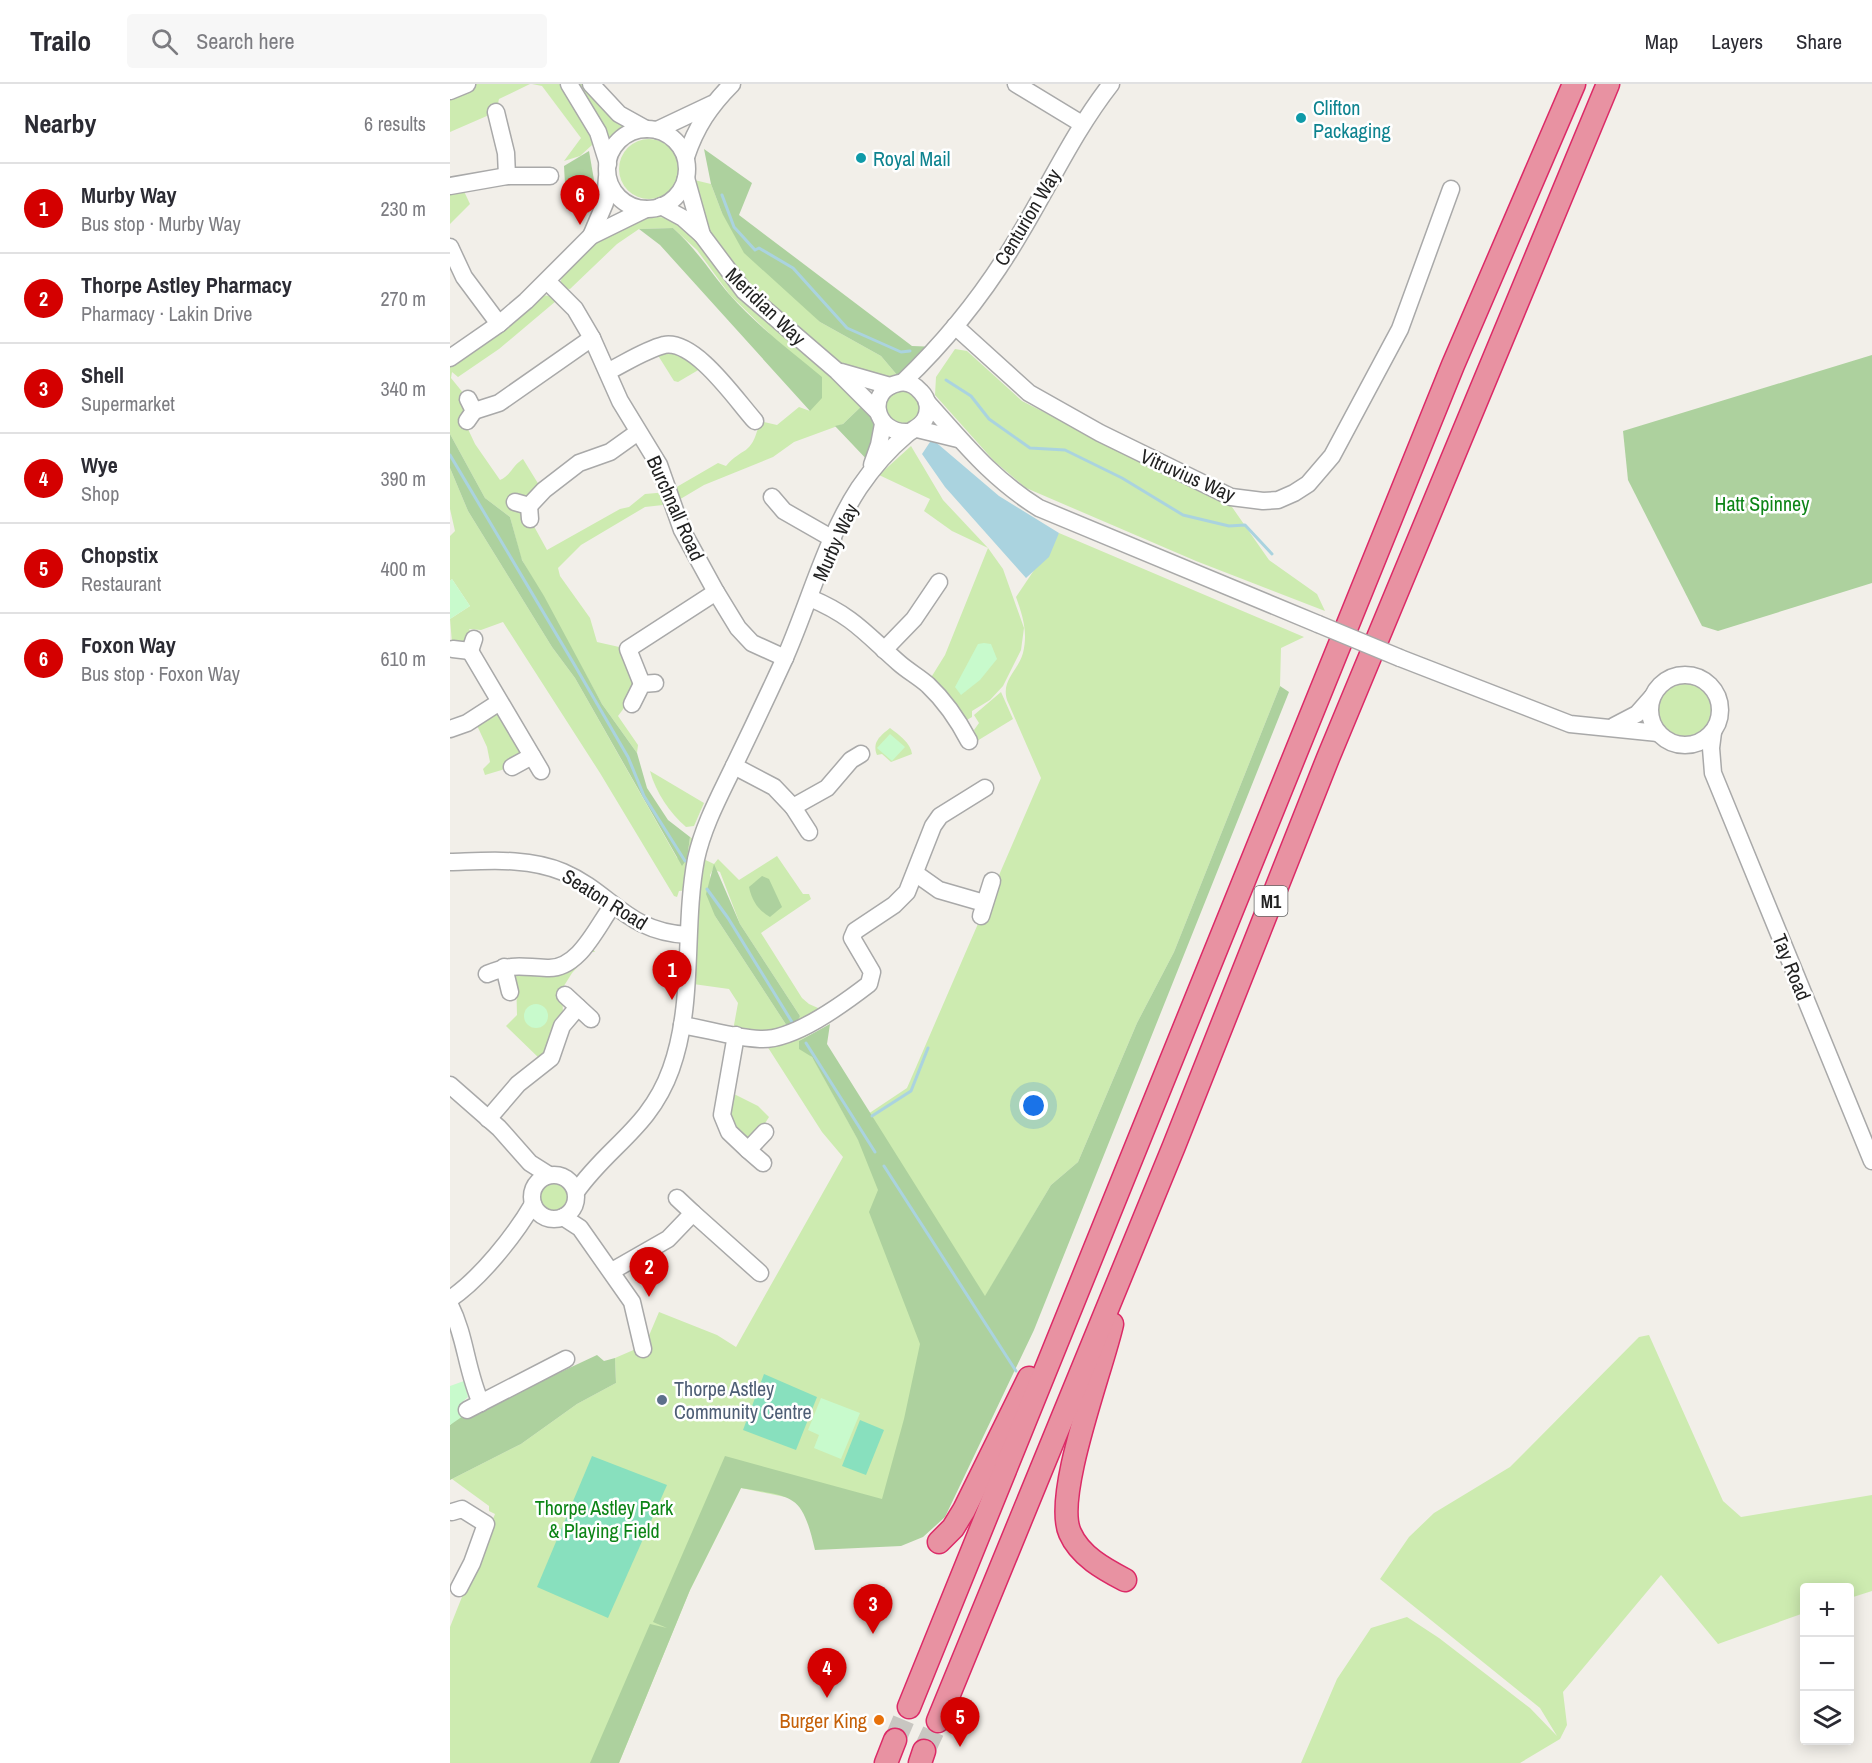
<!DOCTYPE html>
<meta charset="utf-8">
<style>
:root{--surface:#fff;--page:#f7f7f7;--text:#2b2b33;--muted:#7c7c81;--line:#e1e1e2;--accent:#d40000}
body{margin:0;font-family:"Archivo Narrow",sans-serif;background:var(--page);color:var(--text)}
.controls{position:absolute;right:18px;bottom:18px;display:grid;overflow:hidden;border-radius:6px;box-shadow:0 3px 15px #0003}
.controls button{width:54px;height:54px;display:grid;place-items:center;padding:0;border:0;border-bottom:2px solid var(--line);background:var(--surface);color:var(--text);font:30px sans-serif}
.you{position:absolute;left:584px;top:1022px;width:21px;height:21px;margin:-15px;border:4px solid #fff;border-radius:50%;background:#1a73e8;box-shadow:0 0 0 9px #1a73e833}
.badge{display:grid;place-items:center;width:39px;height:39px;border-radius:50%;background:var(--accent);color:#fff;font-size:20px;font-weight:700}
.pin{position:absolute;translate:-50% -50px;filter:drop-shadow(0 2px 3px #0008)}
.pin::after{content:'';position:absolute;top:32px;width:21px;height:18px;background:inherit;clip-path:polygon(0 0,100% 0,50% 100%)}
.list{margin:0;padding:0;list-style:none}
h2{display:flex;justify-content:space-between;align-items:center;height:78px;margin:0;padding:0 24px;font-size:26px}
h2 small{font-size:20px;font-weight:400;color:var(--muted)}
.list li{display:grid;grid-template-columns:39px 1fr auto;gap:18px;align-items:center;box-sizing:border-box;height:90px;padding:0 24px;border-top:2px solid var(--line)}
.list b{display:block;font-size:22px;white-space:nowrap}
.list p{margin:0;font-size:20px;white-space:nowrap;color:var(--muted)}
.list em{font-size:20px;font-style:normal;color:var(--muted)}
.icon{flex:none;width:33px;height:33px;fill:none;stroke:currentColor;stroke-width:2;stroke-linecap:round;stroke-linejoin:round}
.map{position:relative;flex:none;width:1422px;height:1679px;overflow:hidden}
header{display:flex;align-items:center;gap:36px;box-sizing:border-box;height:84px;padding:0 30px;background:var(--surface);border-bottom:2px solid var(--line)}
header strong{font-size:28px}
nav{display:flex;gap:33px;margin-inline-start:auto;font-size:21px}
.search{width:420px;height:54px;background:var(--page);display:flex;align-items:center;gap:15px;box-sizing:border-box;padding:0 21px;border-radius:6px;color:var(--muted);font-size:22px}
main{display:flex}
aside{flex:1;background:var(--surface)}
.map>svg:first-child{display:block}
</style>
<header>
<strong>Trailo</strong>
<div class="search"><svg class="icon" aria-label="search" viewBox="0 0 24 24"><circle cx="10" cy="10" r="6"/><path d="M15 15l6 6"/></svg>Search here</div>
<nav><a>Map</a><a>Layers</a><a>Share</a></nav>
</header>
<main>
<aside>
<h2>Nearby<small>6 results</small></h2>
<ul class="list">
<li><span class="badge">1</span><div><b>Murby Way</b><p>Bus stop · Murby Way</p></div><em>230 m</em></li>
<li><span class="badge">2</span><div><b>Thorpe Astley Pharmacy</b><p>Pharmacy · Lakin Drive</p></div><em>270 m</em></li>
<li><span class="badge">3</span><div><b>Shell</b><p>Supermarket</p></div><em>340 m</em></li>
<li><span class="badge">4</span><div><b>Wye</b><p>Shop</p></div><em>390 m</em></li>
<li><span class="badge">5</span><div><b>Chopstix</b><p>Restaurant</p></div><em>400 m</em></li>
<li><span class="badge">6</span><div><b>Foxon Way</b><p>Bus stop · Foxon Way</p></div><em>610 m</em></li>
</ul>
</aside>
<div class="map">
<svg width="1422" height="1679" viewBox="0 0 1422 1679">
<rect width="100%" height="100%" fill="#f2efe9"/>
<!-- grass -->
<g fill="#cdebb0" fill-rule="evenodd">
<polygon points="16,0 80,0 49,15 46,28 0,48 0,7"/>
<polygon points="82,0 141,0 188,46 168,58 158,80 154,66 142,61 130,72 114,77 131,54 92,2"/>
<circle cx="199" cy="85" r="30"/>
<path d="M236 94 261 100 272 129 370 238 431 272 453 298 389 287 417 317 393 340 344 358 323 373 254 401 222 420 195 423 131 461 108 484 110 492 140 534 147 558 178 565 192 600 168 632 188 661 187 669 152 620 71 474 60 433 35 414 0 350V281L92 211 100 212 106 217 49 265 8 293 2 288 1 294 18 315 17 343 25 360 50 396C61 391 63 381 73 375L89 401 80 435 97 466 170 425 179 423 195 410 218 408 268 379 276 382C293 362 301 373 309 340L314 338 327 341 349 323 360 327 319 249 280 211 247 166 223 144 189 145 167 160 120 205 111 204C104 176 183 133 208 133 223 133 238 144 251 150Z"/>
<polygon points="12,103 20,120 0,140 0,106"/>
<polygon points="216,261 250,285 228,298 224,297 204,265"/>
<polygon points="505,265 517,267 572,317 782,423 819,476 867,510 875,527 746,477 576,404 544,377 485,311 486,293"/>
<circle cx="452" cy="323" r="17"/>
<polygon points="461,362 493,416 538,464 553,485 574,544 571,566 553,602 540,616 522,627 522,633 510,640 477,600 495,571 538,464 502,447 474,427 480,415 429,391"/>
<path d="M0 384 18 427 102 563 125 594 227 774 237 775 240 753 250 759 247 772 264 780 268 775 289 796 327 772 353 810H359L361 815 311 849 352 914 359 920 377 928 357 941 362 949 349 957 364 976 421 1079 510 1255 451 1425 340 1414 291 1404 240 1506 169 1679H0V1543L45 1430 39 1427V1422L2 1395 71 1360 127 1320 166 1299 165 1274 195 1261 209 1228 267 1251 286 1263 393 1073 372 1048 317 962 286 951 284 941 288 919 279 905 236 899 241 806 229 807 227 813 224 812 150 689 53 538 31 546 19 545 24 555 20 567 2 559 0 535 20 522 2 495 0 497V452L5 447 0 425ZM263 785 270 788 290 840 350 932 337 942 265 832 260 791Z"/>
<path d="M609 449 854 553 831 564 830 602 724 868 687 939 628 1078 601 1101 535 1213 418 1030 457 1004 591 694 557 616C551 596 568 587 573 569 578 548 573 533 566 513Z"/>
<circle cx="1234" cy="626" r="27"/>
<polygon points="551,608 563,635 527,657 524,646 529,639 524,631"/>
<polygon points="48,619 82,672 62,683 35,691 33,685 40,678 37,663 24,635"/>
<path d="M440 644C448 650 461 659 462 670L441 678 432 670 427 671C422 658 430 652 440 644Z"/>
<path d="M200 687 254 719 244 742 236 743C220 729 206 709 200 687Z"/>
<polygon points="143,865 145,868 141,868 122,889 112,905 113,930 92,977 56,942 67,931 66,891 69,888"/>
<polygon points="276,1006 308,1022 319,1033 298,1066 272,1026"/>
<circle cx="104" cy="1113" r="22"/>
<polygon points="1199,1251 1273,1417 1291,1433 1422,1411 1422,1507 1400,1514 1400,1504 1354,1504 1354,1529 1268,1560 1211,1491 1113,1608 1117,1641 1110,1655 1070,1679 851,1679 887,1595 921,1544 957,1533 989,1554 1080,1624 1107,1652 1090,1624 930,1495 959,1453 984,1429 1060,1383 1189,1253"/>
</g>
<!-- forest -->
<g fill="#add19e">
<polygon points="254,65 302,99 289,131 462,262 489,263 453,298 431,272 370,238 294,169 272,129 261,100"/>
<polygon points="139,67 144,96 139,129 115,100 114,82"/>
<path d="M223 144C247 166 259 186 279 210 306 241 341 267 372 293V314L360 327 210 161 189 145Z"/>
<polygon points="1422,271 1422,499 1268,547 1252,542 1178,396 1173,347"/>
<polygon points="417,317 428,328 422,381 385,342 393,340"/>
<polygon points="0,350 35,414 60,433 72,476 94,512 152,620 187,669 197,704 218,736 240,753 237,775 232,782 125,594 102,563 18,427 0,384"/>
<path d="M830 602 839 608 584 1246 495 1433 473 1453 451 1462 365 1466C352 1410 345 1413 291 1404L240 1506 169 1679H140L200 1540 217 1544 203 1538 275 1372 432 1415 454 1335 470 1260 419 1128 428 1106 408 1056 362 973 349 965V957L380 940 377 960 535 1212 601 1101 628 1078 687 939 724 868Z"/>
<polygon points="264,780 290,840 350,932 346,940 337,942 265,832 256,810"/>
<path d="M312 792 319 795 332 823 320 833C308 826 302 817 299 803Z"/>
<polygon points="147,1271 154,1277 165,1274 166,1299 127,1320 71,1360 0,1396 0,1341 9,1332 15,1333"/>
</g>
<!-- park -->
<g fill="#c8facc">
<polygon points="2,495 20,522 0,535 0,497"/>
<polygon points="534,559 541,560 547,575 530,596 511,611 505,603 528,560"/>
<polygon points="440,650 455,663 442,677 427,664"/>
<circle cx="86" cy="932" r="12"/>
<polygon points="14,1297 18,1313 10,1320 16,1330 0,1341 0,1302"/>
<polygon points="371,1314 410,1329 391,1375 364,1364 369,1351 358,1346"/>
</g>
<!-- pitch -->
<g fill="#88e0be">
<polygon points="314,1290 367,1313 346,1366 293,1346"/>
<polygon points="410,1336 434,1346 416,1391 392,1382"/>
<polygon points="142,1372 217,1401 158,1534 87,1503"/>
</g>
<!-- water -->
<polygon fill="#aad3df" points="482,355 549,412 609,449 599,473 576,494 495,403 472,370"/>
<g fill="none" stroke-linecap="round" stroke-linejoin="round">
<!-- stream -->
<g stroke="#aad3df" stroke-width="3">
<polyline points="272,111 284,143 305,166 309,164 343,184 397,244 451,268 460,267"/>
<polyline points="496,296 521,312 539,335 580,364 615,366 672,394 733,431 779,442 795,441 822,470"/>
<polyline points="0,371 124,580 178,673 194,712 235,777"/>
<polyline points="257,805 278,834 342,938"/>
<polyline points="356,959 425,1068"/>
<polyline points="422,1032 461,1007 478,964"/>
<polyline points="434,1082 566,1287"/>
</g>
<!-- highway-tunnel -->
<g stroke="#c8c6c1" stroke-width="22" stroke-dasharray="22 11" stroke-linecap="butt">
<polyline points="445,1656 459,1623"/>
<polyline points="474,1667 488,1637"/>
</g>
<defs>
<g id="minor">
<polyline points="119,0 148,48 158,80"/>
<polyline points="141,0 169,30 196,45"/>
<polyline points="566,0 632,40"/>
<polyline points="0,7 17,0"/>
<polyline points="46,28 56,69 57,92"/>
<circle cx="197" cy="85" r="40"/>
<polyline points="207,46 262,20"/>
<path d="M236 73C246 43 260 22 282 0"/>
<polyline points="236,94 252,151"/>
<polyline points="0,102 57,92 100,92"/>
<polyline points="211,122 233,134 252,151 294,207 387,287 428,328"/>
<polyline points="141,152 155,119 157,93"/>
<polyline points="0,163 14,193 49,240"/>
<polyline points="97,197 125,225 142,254 170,317 209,381 232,446 266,508 288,544 302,559 335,574"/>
<polyline points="505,242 579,309 650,349 781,413 813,417 828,416 844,409 858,400 882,372 950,245 1001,105"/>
<polyline points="0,274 49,240 76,217 141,152 196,125"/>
<path d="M159 287C177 278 195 266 214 261 245 255 286 316 305 337"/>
<polyline points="391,288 440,302"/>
<path d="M453 298C498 255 539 203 571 148 601 98 625 46 661 0"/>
<path d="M477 318C514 359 541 394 589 424L868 540"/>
<polyline points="24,327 49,319 142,254"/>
<polyline points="17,337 24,327 18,315"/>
<polyline points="467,345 508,355"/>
<polyline points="422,381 429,361 433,340"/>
<polyline points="322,413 334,427 383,455"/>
<polyline points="65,418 79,422 80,435"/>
<polyline points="79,422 94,406 129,379 160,368 188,348"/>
<path d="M360 514C403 532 416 550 449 579 458 587 469 593 478 601 495 617 508 636 519 657"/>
<polyline points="3,565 20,567 24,555"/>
<polyline points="434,566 464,535 489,498"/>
<polyline points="20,567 91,687"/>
<polyline points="950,574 1120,640 1208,649"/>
<circle cx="1235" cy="626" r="35"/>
<polyline points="192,600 178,565 266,508"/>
<polyline points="182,620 192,600 205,599"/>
<polyline points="1164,642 1187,630 1202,613"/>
<polyline points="0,645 17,639 48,619"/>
<polyline points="1263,648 1261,664 1263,689 1422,1077"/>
<polyline points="284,682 324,703 343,723 377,704 401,676 411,670"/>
<polyline points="62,683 82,672"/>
<polyline points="343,723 359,748"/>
<path d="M0 778C37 777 78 773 113 788 162 809 176 848 238 851"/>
<polyline points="465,789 489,806 534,819"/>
<polyline points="531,832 542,797"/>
<polyline points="54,883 60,908"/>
<path d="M37 890C66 879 69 883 97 884 129 886 147 842 163 821"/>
<polyline points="115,911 141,935"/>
<path d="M232 941C257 945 284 954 310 955 343 957 393 920 419 900L422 888 402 854 405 847 444 821 457 808 483 742 490 732 535 704"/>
<polyline points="286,951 272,1031 279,1048 298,1066"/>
<polyline points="0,1001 49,1044 80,1079 99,1091"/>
<polyline points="38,1035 68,1000 101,974 112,942 128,923"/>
<polyline points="313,1079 298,1066 315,1048"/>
<circle cx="104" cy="1113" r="22"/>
<path d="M126 1108C158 1062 200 1044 221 985 245 918 233 844 246 775 253 743 268 715 282 686 300 649 317 613 334 576 359 520 375 456 409 404 422 385 438 366 456 351 462 345 470 344 475 335 480 326 478 315 471 308 465 301 458 297 449 299 415 306 424 350 458 348"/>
<polyline points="227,1114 243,1129"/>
<polyline points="113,1133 130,1144 182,1218 193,1265"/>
<polyline points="162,1187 218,1155 243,1129 310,1189"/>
<path d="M0 1215C30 1195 65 1151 83 1120"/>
<path d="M0 1221C16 1253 16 1286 31 1319"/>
<polyline points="17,1326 116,1275"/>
<polyline points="2,1428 12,1425 36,1440 22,1479 9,1504"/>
</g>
<g id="highway">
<path d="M662 1240C652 1285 603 1412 620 1449 630 1472 654 1485 675 1496"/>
<polyline points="489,1458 503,1444 514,1426 579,1294"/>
<polyline points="459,1623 1003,281 1124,0"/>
<polyline points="488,1637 724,1062 878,674 1158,0"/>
<polyline points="436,1679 445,1656"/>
<polyline points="470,1679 474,1667"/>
</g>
</defs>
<!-- minor casing -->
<use href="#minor" stroke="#a9a9a9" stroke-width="19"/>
<!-- highway casing -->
<use href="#highway" stroke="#dc2a67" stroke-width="25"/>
<!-- minor -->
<use href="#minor" stroke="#fff" stroke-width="16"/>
<!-- highway -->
<use href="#highway" stroke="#e892a2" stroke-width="22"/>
<defs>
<polyline id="minor-bridge" points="868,540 950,574"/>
</defs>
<!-- minor-bridge casing -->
<use href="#minor-bridge" stroke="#a9a9a9" stroke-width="19" stroke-linecap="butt"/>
<!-- minor-bridge -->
<use href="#minor-bridge" stroke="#fff" stroke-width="16"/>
</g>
<!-- markers -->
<g fill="#0f9aa8" stroke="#fff" stroke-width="2">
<circle cx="851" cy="34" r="6"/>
<circle cx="411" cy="74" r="6"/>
</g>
<circle fill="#5c6f8a" stroke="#fff" stroke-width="2" cx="212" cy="1316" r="6"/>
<circle fill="#e8710a" stroke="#fff" stroke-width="2" cx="429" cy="1636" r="6"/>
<g text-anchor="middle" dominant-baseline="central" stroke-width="5" stroke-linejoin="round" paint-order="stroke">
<!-- shield labels -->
<rect fill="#fff" stroke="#646464" stroke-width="1.5" x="804.5" y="802" width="33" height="30" rx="4.5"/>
<g font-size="18" font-weight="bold" fill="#222">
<text x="821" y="817">M1</text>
</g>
<!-- culture labels -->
<g font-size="20" fill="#0d838f" stroke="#fff" text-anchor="start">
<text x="863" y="23">Clifton<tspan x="863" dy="23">Packaging</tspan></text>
<text x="423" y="74">Royal Mail</text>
</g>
<!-- street labels -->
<g font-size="20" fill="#222" stroke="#fff">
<text transform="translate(577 133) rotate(-59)">Centurion Way</text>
<text transform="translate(316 222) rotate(44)">Meridian Way</text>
<text transform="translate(738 391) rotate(24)">Vitruvius Way</text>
<text transform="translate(226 424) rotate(66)">Burchnall Road</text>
<text transform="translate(385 458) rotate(-66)">Murby Way</text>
<text transform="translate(155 815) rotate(32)">Seaton Road</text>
<text transform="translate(1342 883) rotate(68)">Tay Road</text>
</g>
<!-- park labels -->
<g font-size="20" fill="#0c8416" stroke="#fff">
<text x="1312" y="419">Hatt Spinney</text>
<text x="154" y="1423">Thorpe Astley Park<tspan x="154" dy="23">&amp; Playing Field</tspan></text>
</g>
<!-- service labels -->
<g font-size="20" fill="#4e5e75" stroke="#fff" text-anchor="start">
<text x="224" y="1304">Thorpe Astley<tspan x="224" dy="23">Community Centre</tspan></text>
</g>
<!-- food labels -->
<g font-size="20" fill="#c56008" stroke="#fff" text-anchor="end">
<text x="417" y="1636">Burger King</text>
</g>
</g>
</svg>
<div class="controls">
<button>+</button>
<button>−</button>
<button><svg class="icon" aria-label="layers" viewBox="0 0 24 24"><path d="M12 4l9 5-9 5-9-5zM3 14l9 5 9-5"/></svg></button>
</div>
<div class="you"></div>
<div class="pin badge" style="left:222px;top:916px">1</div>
<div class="pin badge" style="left:199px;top:1213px">2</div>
<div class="pin badge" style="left:423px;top:1550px">3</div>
<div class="pin badge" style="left:377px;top:1614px">4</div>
<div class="pin badge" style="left:510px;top:1663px">5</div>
<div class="pin badge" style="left:130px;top:141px">6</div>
</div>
</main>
